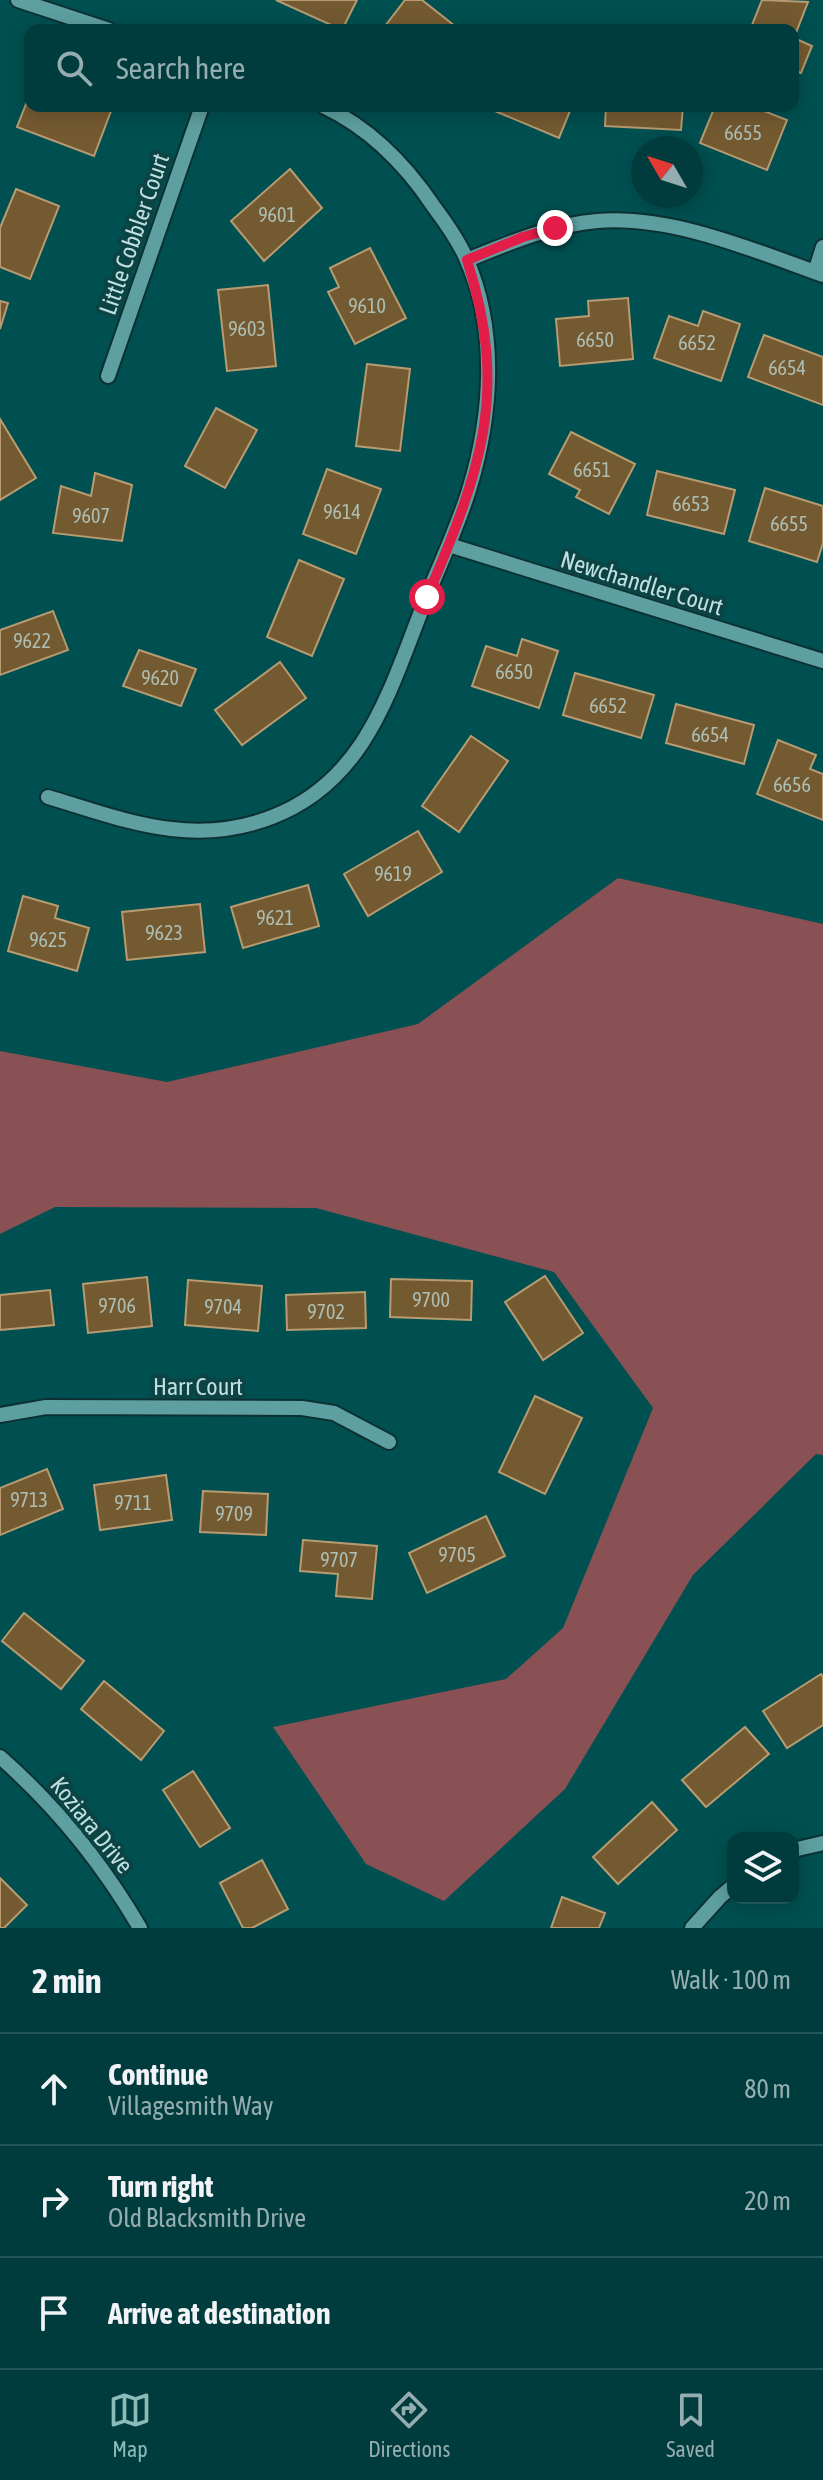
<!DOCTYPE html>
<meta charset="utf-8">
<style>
:root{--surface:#003c3d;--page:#0e4748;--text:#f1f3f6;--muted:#95adb0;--line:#225657;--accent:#8bbbb9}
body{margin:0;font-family:"Asap Condensed",sans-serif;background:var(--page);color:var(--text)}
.controls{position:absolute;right:24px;bottom:24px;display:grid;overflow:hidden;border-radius:16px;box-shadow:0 4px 20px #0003}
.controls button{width:72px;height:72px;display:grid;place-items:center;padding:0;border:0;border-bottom:2px solid var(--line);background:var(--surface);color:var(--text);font:40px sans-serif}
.compass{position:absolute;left:631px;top:136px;width:72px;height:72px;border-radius:50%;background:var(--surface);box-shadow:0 4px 20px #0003;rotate:309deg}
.stop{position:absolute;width:24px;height:24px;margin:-18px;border:6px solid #e11d48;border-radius:50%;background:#fff}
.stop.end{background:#e11d48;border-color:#fff;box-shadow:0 2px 8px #0008}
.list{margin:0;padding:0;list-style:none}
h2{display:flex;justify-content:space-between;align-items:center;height:104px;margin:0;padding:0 32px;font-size:34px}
h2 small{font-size:26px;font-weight:400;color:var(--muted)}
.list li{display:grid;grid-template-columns:52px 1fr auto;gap:24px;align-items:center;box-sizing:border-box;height:112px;padding:0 32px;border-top:2px solid var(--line)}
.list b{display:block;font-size:30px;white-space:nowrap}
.list p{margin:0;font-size:26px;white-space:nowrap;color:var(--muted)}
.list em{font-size:26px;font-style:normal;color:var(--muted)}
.icon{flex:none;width:44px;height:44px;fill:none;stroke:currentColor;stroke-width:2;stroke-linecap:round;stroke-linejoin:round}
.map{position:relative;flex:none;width:823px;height:1928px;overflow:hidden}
.search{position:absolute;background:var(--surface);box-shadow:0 4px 20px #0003;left:24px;right:24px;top:24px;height:88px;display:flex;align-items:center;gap:20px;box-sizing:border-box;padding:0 28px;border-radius:16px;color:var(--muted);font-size:30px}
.sheet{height:440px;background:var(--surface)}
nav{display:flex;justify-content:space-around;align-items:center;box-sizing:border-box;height:112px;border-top:2px solid var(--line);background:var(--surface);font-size:22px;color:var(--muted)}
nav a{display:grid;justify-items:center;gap:4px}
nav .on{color:var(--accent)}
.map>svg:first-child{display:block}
</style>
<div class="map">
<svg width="823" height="1928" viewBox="0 0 823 1928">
<rect width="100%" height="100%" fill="#005051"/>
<!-- green -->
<polygon fill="#895153" points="618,878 823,924 823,1455 816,1454 693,1575 565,1789 444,1901 366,1864 273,1727 506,1679 563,1628 653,1408 554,1272 316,1208 55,1207 0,1234 0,1051 167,1082 418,1024"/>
<!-- building -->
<g fill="#745a31" stroke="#b89b70" stroke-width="2">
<polygon points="276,0 357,0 342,30"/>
<polygon points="405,0 422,0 460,30 382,30"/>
<polygon points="762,0 808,2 794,38 812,46 801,73 793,70 793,30 750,30"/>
<polygon points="30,94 30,106 97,106 111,111 94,156 17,127"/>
<polygon points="483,106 572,106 559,138"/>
<polygon points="606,106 683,106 681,130 605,126"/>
<polygon points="715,106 751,106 787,120 767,170 700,143"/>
<polygon points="290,169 322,208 264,261 231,221"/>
<polygon points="16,189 59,206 30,279 0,267 0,228"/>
<polygon points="370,248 406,318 355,344 328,292 339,287 330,268"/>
<polygon points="268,285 276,366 227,371 218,290"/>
<polygon points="628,298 633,359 560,366 556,319 589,316 588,301"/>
<polygon points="0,301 8,303 0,329"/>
<polygon points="703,311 740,324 721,381 654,358 669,316 698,326"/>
<polygon points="764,335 823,357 823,405 748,377"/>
<polygon points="367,364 410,369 400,451 356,446"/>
<polygon points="216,408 257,430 225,488 185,466"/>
<polygon points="0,419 36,478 0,500"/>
<polygon points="571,432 635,464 609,514 576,497 580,490 549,474"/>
<polygon points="327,469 381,489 356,554 303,534"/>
<polygon points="657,471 735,490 724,534 647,515"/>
<polygon points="95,473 132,485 122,541 53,533 61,486 91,496"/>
<polygon points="765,488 823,506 823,543 817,562 749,541"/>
<polygon points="299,560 344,579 312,656 267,637"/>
<polygon points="53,611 68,650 0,675 0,630"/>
<polygon points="522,639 558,651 539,708 472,686 486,646 517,656"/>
<polygon points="139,650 196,669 181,706 123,686"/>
<polygon points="280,662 306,698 242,745 215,710"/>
<polygon points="575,673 654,695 641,738 563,715"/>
<polygon points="676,704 754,725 744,764 666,743"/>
<polygon points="471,736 508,761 459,832 422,806"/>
<polygon points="778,740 816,755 810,769 823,774 823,820 757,794"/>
<polygon points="418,831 442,872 368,916 344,874"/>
<polygon points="308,885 319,926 243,948 231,907"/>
<polygon points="23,896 58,906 55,918 89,928 77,971 8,951"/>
<polygon points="200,904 205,952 127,960 122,912"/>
<polygon points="545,1276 583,1333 543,1360 505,1302"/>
<polygon points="147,1277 152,1326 88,1333 83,1284"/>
<polygon points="391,1279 472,1281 471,1320 390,1317"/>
<polygon points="188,1280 262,1286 258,1331 185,1325"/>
<polygon points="50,1290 54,1325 0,1330 0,1295"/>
<polygon points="365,1292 366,1328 287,1330 286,1295"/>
<polygon points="535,1396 582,1418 545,1494 499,1472"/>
<polygon points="47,1469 63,1509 0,1535 0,1488"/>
<polygon points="166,1475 172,1520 100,1530 94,1485"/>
<polygon points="203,1491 268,1494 266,1535 200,1532"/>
<polygon points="486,1516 505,1556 427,1593 409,1553"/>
<polygon points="303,1540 377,1546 372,1599 336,1596 338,1574 300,1571"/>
<polygon points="24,1613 84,1661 61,1689 2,1641"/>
<polygon points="821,1674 823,1677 823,1725 787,1748 763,1711"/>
<polygon points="104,1681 164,1731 141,1760 81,1709"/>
<polygon points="745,1727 769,1754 706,1807 682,1780"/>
<polygon points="193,1771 230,1828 200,1847 163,1790"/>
<polygon points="652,1802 677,1830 618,1884 593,1857"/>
<polygon points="262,1860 288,1909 252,1928 243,1928 220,1883"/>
<polygon points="0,1878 27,1905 4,1928 0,1928"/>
<polygon points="562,1897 605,1913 599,1928 551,1928"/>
</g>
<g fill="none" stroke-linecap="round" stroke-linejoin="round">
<defs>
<g id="minor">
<polyline points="18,0 109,30"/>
<path d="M467 260C509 243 551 225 597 221 672 215 753 250 823 275"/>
<polyline points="815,272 823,247"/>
<polyline points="108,376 202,106"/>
<polyline points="449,545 823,661"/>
<path d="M48 797C125 820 192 848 272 817 363 782 388 696 420 614 436 572 456 532 469 490 492 415 498 331 466 258 458 240 446 223 434 207 406 165 370 128 323 106"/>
<polyline points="0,1415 46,1407 302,1408 334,1413 389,1442"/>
<path d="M0 1757C57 1807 102 1863 140 1928"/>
<polyline points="793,1850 823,1843"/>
<polyline points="692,1928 720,1897 733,1886"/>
</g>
</defs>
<!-- minor casing -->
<use href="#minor" stroke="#0d3132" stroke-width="18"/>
<!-- minor -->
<use href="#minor" stroke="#5ea0a1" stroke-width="14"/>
</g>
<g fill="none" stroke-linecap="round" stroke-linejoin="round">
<!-- route -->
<path stroke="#e11d48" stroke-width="10" d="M427 597C480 473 510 393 467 260L523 237 555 228"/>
</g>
<g text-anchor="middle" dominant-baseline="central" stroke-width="8" stroke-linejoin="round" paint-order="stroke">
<!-- number labels -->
<g font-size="20" fill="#adbeb4">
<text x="743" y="132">6655</text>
<text x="277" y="214">9601</text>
<text x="367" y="305">9610</text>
<text x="247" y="328">9603</text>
<text x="595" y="339">6650</text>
<text x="697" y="342">6652</text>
<text x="787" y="367">6654</text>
<text x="592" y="469">6651</text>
<text x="691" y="503">6653</text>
<text x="342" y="511">9614</text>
<text x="91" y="515">9607</text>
<text x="789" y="523">6655</text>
<text x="32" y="640">9622</text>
<text x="514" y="671">6650</text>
<text x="160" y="677">9620</text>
<text x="608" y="705">6652</text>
<text x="710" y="734">6654</text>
<text x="792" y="784">6656</text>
<text x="393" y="873">9619</text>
<text x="275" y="917">9621</text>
<text x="164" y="932">9623</text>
<text x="48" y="939">9625</text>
<text x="431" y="1299">9700</text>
<text x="117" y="1305">9706</text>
<text x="223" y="1306">9704</text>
<text x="326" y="1311">9702</text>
<text x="29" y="1499">9713</text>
<text x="133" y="1502">9711</text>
<text x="234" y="1513">9709</text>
<text x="457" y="1554">9705</text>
<text x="339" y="1559">9707</text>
</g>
<!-- street labels -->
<g font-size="24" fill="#c0e0e0" stroke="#0c4344">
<text transform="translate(134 234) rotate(-71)">Little Cobbler Court</text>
<text transform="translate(642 583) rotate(17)">Newchandler Court</text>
<text x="198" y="1386">Harr Court</text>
<text transform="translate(92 1825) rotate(51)">Koziara Drive</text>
</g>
</g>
</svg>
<div class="controls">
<button><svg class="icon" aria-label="layers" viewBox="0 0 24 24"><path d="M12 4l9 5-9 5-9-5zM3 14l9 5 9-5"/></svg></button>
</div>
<svg class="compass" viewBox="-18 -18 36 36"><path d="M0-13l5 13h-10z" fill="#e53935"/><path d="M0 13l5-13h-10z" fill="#95adb0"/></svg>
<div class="stop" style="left:427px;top:597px"></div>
<div class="stop end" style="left:555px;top:228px"></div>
<div class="search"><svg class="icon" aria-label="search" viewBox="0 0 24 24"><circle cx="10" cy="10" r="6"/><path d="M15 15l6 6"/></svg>Search here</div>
</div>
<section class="sheet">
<h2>2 min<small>Walk · 100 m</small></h2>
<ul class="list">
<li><svg class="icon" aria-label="ahead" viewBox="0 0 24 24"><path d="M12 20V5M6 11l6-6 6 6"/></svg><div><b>Continue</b><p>Villagesmith Way</p></div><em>80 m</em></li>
<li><svg class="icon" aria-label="right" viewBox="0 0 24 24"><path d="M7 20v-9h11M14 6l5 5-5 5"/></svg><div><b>Turn right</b><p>Old Blacksmith Drive</p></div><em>20 m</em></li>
<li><svg class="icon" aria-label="arrive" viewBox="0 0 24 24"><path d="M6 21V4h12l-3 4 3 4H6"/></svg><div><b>Arrive at destination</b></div></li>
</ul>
</section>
<nav>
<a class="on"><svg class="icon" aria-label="map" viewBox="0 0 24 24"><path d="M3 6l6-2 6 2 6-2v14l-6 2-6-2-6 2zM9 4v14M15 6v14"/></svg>Map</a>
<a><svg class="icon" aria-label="directions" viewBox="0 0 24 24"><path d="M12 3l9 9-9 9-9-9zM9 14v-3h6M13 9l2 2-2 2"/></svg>Directions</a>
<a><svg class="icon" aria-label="saved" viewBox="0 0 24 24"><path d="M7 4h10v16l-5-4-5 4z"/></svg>Saved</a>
</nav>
